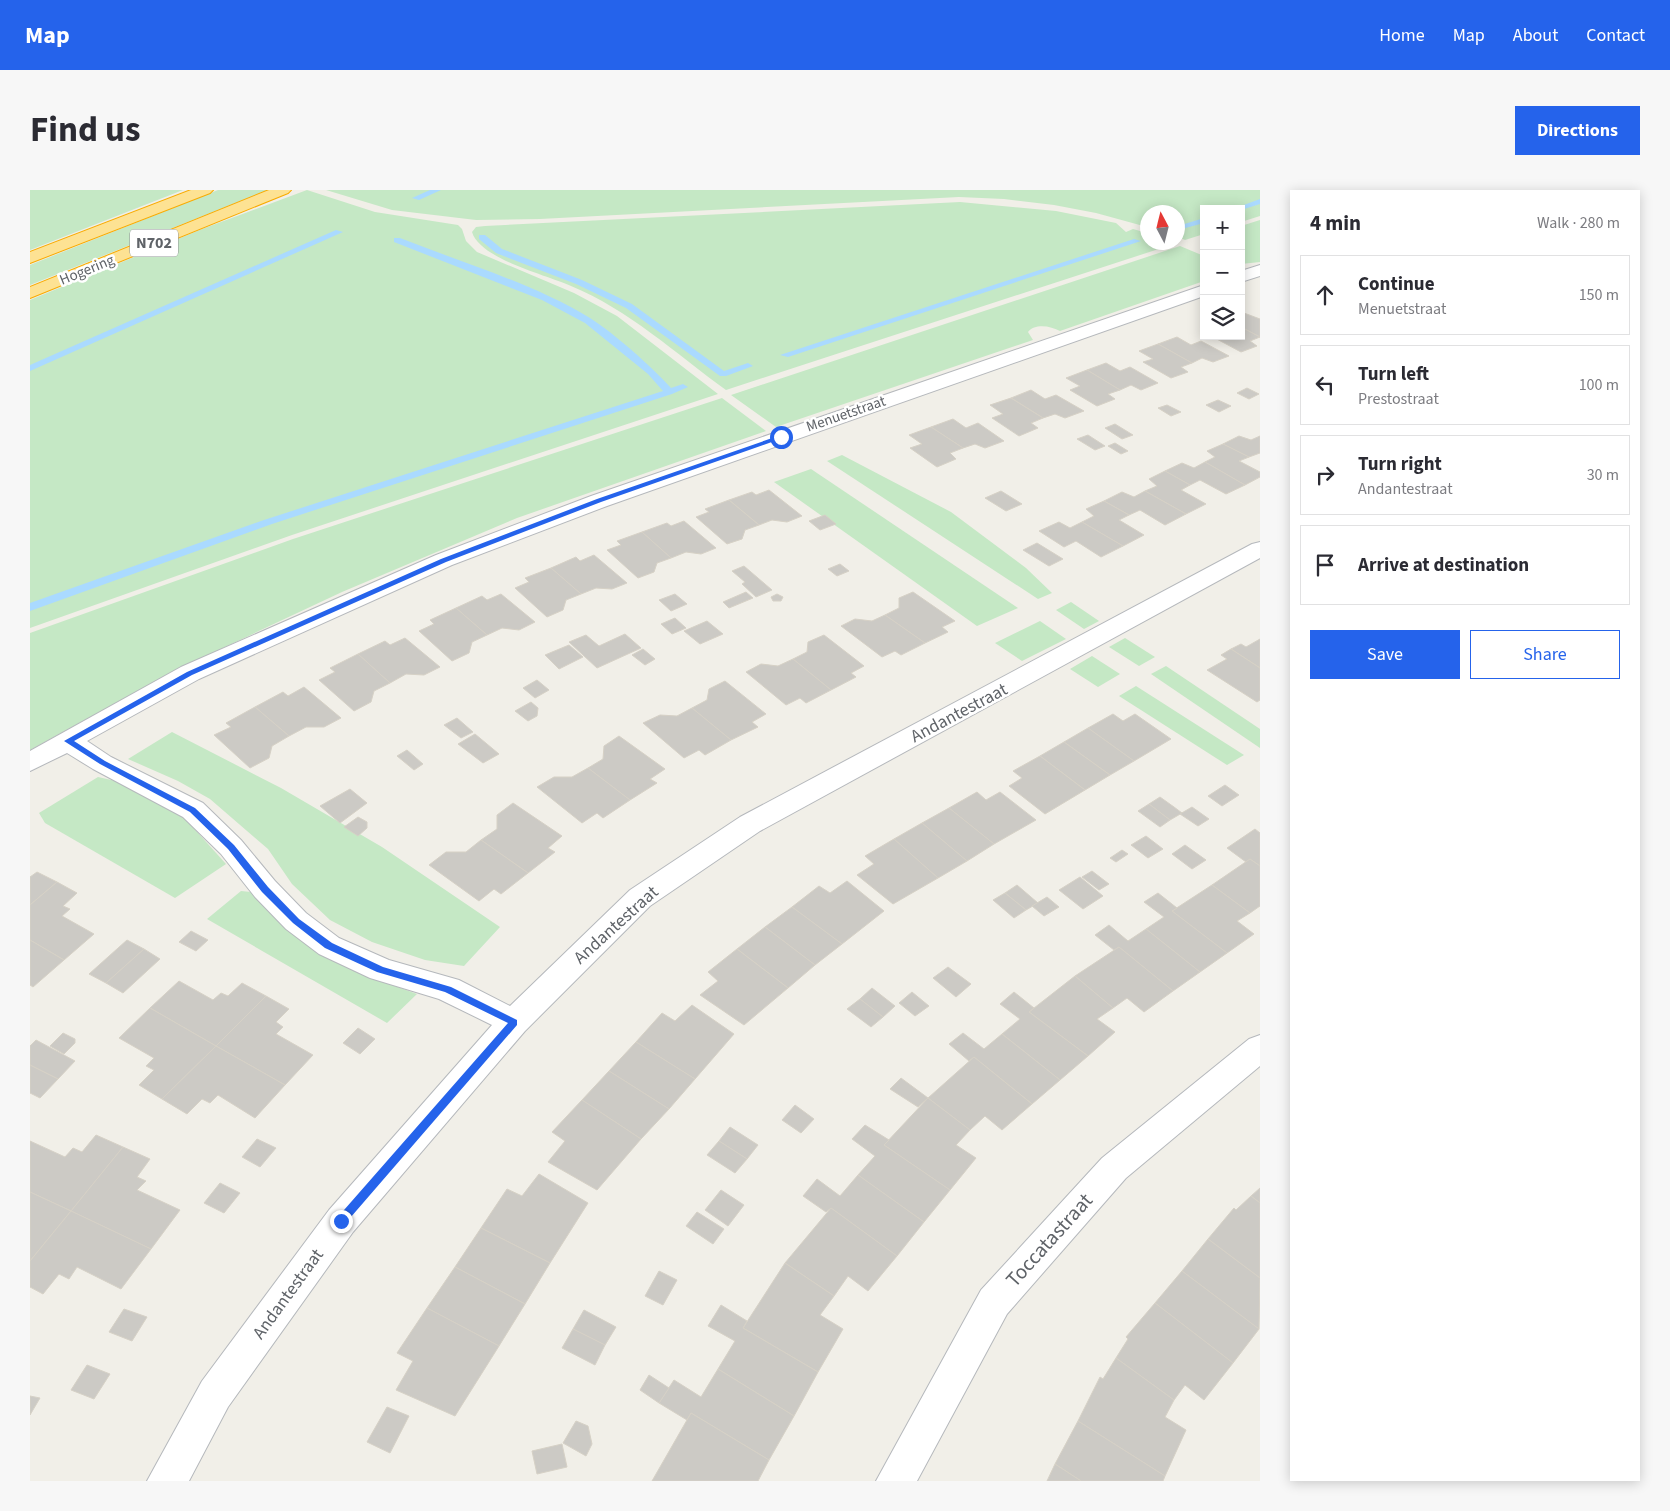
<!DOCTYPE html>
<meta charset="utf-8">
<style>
:root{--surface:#fff;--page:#f7f7f7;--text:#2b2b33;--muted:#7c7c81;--line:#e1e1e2;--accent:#2563eb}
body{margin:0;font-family:"Source Sans 3",sans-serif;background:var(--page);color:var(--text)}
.controls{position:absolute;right:15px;top:15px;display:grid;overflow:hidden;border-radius:0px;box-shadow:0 2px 12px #0003}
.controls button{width:45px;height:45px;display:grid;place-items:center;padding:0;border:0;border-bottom:1px solid var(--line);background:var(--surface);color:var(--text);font:25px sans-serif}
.compass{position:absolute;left:1110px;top:15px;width:45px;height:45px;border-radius:50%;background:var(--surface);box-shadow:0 2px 12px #0003;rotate:353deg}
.stop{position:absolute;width:15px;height:15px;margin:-11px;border:4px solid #2563eb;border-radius:50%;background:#fff}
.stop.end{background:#2563eb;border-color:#fff;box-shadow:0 1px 5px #0008}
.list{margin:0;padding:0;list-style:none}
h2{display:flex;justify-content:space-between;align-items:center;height:65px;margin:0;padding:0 20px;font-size:21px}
h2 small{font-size:16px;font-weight:400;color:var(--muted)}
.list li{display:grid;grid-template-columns:32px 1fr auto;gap:15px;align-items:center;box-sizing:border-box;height:80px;margin:0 10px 10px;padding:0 10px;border:1px solid var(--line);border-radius:0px}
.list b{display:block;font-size:19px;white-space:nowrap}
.list p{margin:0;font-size:16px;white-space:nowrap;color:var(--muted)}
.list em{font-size:16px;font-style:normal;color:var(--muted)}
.actions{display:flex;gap:10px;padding:15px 20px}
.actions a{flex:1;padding:11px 0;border:1px solid var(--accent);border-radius:0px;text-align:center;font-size:18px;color:var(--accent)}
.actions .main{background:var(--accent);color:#fff}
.icon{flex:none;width:28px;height:28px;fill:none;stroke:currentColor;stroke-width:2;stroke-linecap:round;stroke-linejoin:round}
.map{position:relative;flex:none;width:1230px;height:1291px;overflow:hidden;border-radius:0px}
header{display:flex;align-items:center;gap:30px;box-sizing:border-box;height:70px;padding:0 25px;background:var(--accent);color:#fff}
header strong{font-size:24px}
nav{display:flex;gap:28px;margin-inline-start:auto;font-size:18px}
.intro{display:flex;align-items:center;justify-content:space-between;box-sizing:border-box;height:120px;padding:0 30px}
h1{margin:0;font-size:35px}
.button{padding:12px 22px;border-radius:0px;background:var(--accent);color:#fff;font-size:18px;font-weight:700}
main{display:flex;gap:30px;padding:0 30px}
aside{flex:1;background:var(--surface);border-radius:0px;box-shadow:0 2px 12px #0003}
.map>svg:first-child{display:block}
</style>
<header>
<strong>Map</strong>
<nav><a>Home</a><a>Map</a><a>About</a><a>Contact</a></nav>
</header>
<div class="intro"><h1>Find us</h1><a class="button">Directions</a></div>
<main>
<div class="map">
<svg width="1230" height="1291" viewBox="0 0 1230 1291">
<rect width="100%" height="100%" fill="#f1efe8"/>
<!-- green -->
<g fill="#c5e8c5">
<polygon points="0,0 153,0 0,60"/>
<polygon points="188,0 238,0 0,95 0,75"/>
<polygon points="277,0 345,22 428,35 432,39 436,51 447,62 544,103 587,126 688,204 262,345 0,438 0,110 172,39"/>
<polygon points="296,0 1230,0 1230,26 1211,32 1211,19 1174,19 1174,44 1155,50 1148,47 1148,22 1118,22 1117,37 1066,23 1024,15 974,9 929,7 510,29 446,30 362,20"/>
<path d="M930 12 1026 21 1086 33 1096 42 1103 39 1117 43 1118 52 1144 54 696 200C645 163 599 120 541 96 516 85 450 69 442 42L446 37 455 36Z"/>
<polygon points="1230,30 1230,72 1211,74 1211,36"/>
<path d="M1150 56 1174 66V91L1030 141C1021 136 1005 133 998 142L1003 150 746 237 701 205Z"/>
<polygon points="692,208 736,241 487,328 312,402 146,480 0,560 0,443 263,349"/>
<polygon points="812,265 921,322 996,378 1022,403 1008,409 797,271"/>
<polygon points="781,279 988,418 947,436 744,292"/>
<polygon points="1041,412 1069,431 1054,439 1026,420"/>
<polygon points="1010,431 1036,449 992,471 965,453"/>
<polygon points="1095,448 1125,467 1109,476 1079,457"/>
<polygon points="1062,466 1090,484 1068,497 1040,479"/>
<polygon points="1136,476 1230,539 1230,558 1121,484"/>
<polygon points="1106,496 1214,565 1197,575 1089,506"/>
<polygon points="142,542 251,598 352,657 470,737 434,776 395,770 342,752 300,730 262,694 238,659 180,609 148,591 98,569"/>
<polygon points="68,587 95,593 151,624 196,674 145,708 15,633 9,623"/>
<path d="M211 701 221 702C267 752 323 781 387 804L357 833 177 729Z"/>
</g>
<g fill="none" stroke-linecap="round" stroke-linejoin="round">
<!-- stream -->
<g fill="#aadaff" fill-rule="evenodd">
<polygon points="400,0 411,0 389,10 382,8"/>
<polygon points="1230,9 1230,14 1211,20 1203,19"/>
<polygon points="1174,28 1174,33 1148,40 1148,36"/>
<polygon points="306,40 313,42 0,181 0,175"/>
<polygon points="449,45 455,45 472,59 552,90 602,114 694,181 718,173 723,176 696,186 690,186 596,118 546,94 466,63 449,49"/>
<path d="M364 48H370C433 73 502 93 560 128 585 144 621 176 641 198L653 194 658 197 642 204 242 334 0 421V413L234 330 633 201 618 184 555 133 512 110 364 52Z"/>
<polygon points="1104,49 1111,51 758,167 750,165"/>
</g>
</g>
<!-- building -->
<g fill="#cccac5" stroke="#d6d1c6">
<polygon points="1214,123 1230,129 1230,147 1211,137 1211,124"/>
<polygon points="1211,137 1230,147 1220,151 1227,156 1211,162 1183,147 1211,146"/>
<polygon points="1147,147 1161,155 1171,151 1199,166 1183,172 1172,168 1162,173 1128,154"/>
<polygon points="1128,154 1162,173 1151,177 1158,182 1141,188 1113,172 1123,169 1109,161"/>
<polygon points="1076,173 1090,181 1100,177 1128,193 1111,200 1101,195 1090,200 1057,180"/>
<polygon points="1057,180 1090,200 1078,204 1085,209 1067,216 1040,200 1050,196 1036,188"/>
<polygon points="1217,198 1229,204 1219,209 1207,203"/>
<polygon points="1001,200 1015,209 1026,205 1054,221 1035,228 1025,224 1013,228 981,208"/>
<polygon points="981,208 1013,228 1001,233 1008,238 989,246 962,228 973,224 960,215"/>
<polygon points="1188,210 1201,216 1189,222 1176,215"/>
<polygon points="1137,215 1151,222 1141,226 1128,218"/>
<polygon points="923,229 936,238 948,233 974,251 955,258 945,254 933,258 901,237"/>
<polygon points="1085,234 1103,245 1092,249 1075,238"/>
<polygon points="901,237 933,258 920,263 926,269 907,277 880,258 892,254 879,245"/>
<polygon points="1058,245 1075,256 1065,260 1047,249"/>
<polygon points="1209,246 1221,250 1230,246 1230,263 1219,267 1193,254"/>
<polygon points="1085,253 1098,261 1091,264 1078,256"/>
<polygon points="1193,254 1219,267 1209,271 1230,282 1230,287 1215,295 1175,272 1185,267 1177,261"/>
<polygon points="1175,272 1215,295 1196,304 1170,290 1160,295 1135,281 1152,273 1164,278"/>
<polygon points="1135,281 1160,295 1151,300 1176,314 1156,324 1115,301 1127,296 1119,289"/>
<polygon points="739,300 772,326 757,332 742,330 729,335 699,310 722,302 726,305"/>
<polygon points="971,301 992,314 976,321 955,308"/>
<polygon points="1115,301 1156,324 1135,335 1110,320 1099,325 1074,311 1092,302 1104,307"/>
<polygon points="699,310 729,335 715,340 712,349 697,354 666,327 679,322 675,319"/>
<polygon points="1074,311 1099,325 1089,330 1114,345 1093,356 1052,332 1064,326 1056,319"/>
<polygon points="795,325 806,334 790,340 779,331"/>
<polygon points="654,331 686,358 671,364 656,362 641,368 612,342 637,333 641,336"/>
<polygon points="1029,332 1040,338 1052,332 1093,356 1071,367 1046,351 1034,357 1009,341"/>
<polygon points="612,342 641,368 627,373 624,382 608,388 577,360 591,355 587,351"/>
<polygon points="1007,353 1033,369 1019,376 993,360"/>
<polygon points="564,365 597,393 582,399 566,398 551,404 521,378 546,367 550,371"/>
<polygon points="810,374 819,381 807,386 798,379"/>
<polygon points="714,376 742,400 726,407 712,394 715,392 702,381"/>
<polygon points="521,378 551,404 536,410 533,420 517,427 485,398 499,392 495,388"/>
<polygon points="716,402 723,408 699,418 693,412"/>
<polygon points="883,402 925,431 912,437 918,442 895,453 855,425 869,418 869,408"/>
<polygon points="471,404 505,432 489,440 472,438 457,445 426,418 452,406 457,410"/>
<polygon points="645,404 657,414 641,421 629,410"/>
<polygon points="747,404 753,407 751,411 743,411 741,407"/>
<polygon points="426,418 457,445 442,452 439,463 422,471 389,441 404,434 400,430"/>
<polygon points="855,425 895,453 871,465 865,461 852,467 811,436 825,429 842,431"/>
<polygon points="645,428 656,438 642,444 631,434"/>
<polygon points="677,431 693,444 670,454 654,441"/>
<polygon points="595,444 611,458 567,478 539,452 556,445 569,456"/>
<polygon points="794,445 834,476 821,483 826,487 801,500 763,469 777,462 778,452"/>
<polygon points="375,448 410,477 394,485 376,484 360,493 328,464 355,451 360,455"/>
<polygon points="1230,449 1230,478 1201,459 1211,454 1216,457"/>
<polygon points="539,455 553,467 529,479 515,465"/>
<polygon points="613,459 625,469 615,475 602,465"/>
<polygon points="1201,459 1230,478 1230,510 1227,512 1177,480 1197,469 1191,465"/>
<polygon points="328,464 360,493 344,501 341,512 324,521 289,490 305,482 300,478"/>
<polygon points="763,469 801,500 776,513 770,508 756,515 716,482 731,474 748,476"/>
<polygon points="507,490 519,500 505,508 493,498"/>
<polygon points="695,491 736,524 722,532 728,537 701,550 662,518 677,510 679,499"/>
<polygon points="274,497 311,528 294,537 276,537 259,546 225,517 253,502 258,506"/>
<polygon points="501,512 508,518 507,526 498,531 485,521"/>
<polygon points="225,517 259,546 242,556 239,568 220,578 184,545 201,537 196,533"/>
<polygon points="662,518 701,550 675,565 669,560 654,568 613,533 630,525 647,526"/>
<polygon points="1083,524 1093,531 1105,524 1141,549 1104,571 1058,538"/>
<polygon points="427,528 443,542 431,548 414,535"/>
<polygon points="1058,538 1104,571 1080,585 1034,552"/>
<polygon points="445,544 469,564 453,573 428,554"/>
<polygon points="589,546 635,579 620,589 627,593 600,610 558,578 573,569 574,556"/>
<polygon points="1034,552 1080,585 1055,600 1010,566"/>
<polygon points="377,560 393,574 384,580 367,566"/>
<polygon points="1010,566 1055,600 1015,624 979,596 992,588 983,581"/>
<polygon points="558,578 600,610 573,628 567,623 552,633 507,597 524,587 542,587"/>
<polygon points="1195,595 1209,605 1192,616 1178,606"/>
<polygon points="320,599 337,613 310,633 290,616"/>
<polygon points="947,602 956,610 970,602 1006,630 964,654 919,618"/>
<polygon points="1130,607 1144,617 1152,623 1140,630 1119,614"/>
<polygon points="483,613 532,646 518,658 525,662 498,683 451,650 467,639 467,625"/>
<polygon points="1119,614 1140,630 1130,637 1108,621"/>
<polygon points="1162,617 1179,629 1168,636 1150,624"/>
<polygon points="919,618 964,654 937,671 892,633"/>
<polygon points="328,627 337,632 337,638 328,646 314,637"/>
<polygon points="892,633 937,671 908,688 864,649"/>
<polygon points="1225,639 1230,643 1230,676 1220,669 1216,672 1197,658"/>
<polygon points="1116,646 1133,659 1118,668 1101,655"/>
<polygon points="864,649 908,688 863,714 827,685 844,674 835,666"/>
<polygon points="451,650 498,683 471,704 464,699 449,711 399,675 416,662 436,662"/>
<polygon points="1155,655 1176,670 1162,679 1142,664"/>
<polygon points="1092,660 1098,664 1086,672 1080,668"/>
<polygon points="1220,669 1230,676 1230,716 1220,723 1182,695"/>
<polygon points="1062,681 1079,694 1069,700 1052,687"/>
<polygon points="7,682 27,692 0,715 0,687"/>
<polygon points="1050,687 1073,706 1053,719 1029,700"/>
<polygon points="817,691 854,721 812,754 762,717 789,696 800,703"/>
<polygon points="27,692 47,703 33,716 40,719 32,726 64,744 34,770 0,750 0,715"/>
<polygon points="987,695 1008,713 996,720 975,703"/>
<polygon points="1182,695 1220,723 1207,731 1224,744 1197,763 1142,721"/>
<polygon points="975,703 996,720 984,728 963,710"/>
<polygon points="1128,703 1147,718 1142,721 1197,763 1170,782 1116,739 1134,727 1114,712"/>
<polygon points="1017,707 1029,717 1014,726 1002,716"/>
<polygon points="762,717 812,754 785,775 735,737"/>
<polygon points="1079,735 1098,751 1116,739 1170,782 1143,801 1089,757 1084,760 1065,745"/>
<polygon points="735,737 785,775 758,798 707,759"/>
<polygon points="161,741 178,750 166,761 149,752"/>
<polygon points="0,750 34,770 3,797 0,795"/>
<polygon points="97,750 114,759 76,793 59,784"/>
<polygon points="1089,757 1143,801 1114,822 1097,808 1083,818 1045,786"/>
<polygon points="114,759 130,769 93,803 76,793"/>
<polygon points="707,759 758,798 714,835 670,805 688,791 678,782"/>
<polygon points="918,777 941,794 926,807 903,788"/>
<polygon points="1045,786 1083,818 1067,829 1085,842 1058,866 999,822"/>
<polygon points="149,791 183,810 191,803 198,806 212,793 236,806 186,856 120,818"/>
<polygon points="842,798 865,816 853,827 830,809"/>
<polygon points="882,802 899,816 885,826 869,813"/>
<polygon points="984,802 1004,818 999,822 1058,866 1030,890 972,844 990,829 970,814"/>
<polygon points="236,806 259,819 246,832 253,837 246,844 283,865 255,895 186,856"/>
<polygon points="830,809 853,827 841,837 817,819"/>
<polygon points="662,815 704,844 665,889 606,852 632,823 645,831"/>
<polygon points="120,818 186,856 132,909 109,895 124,880 116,876 124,868 89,848"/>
<polygon points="328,838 345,849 330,864 313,853"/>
<polygon points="33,843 45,849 45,853 34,864 20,856"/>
<polygon points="933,843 954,859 972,844 1030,890 1002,914 944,867 939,871 919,854"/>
<polygon points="6,850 45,871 28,889 0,875 0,856"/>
<polygon points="606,852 665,889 639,919 579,881"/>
<polygon points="186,856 255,895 225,928 188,905 180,913 172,909 157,924 132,909"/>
<polygon points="944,867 1002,914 972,940 955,926 940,940 898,908"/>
<polygon points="0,875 28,889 10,908 0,903"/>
<polygon points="579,881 639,919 611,949 552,910"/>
<polygon points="871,888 898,908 888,917 860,899"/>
<polygon points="898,908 940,940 926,955 946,968 920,1000 854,955"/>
<polygon points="552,910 611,949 567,1000 518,972 535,951 522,942"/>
<polygon points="765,915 784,929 771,943 752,930"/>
<polygon points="835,935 859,950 854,955 920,1000 894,1032 828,985 845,966 822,949"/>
<polygon points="700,937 728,955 717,969 689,951"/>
<polygon points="66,945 93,957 41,1021 0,1002 0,951 35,967 43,958 52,962"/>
<polygon points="227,949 246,958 230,977 212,967"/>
<polygon points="689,951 717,969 705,983 677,965"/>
<polygon points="93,957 120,969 107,987 116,991 107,1000 150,1020 121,1059 41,1021"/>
<polygon points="509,984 558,1013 520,1073 451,1038 477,999 492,1006"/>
<polygon points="828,985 894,1032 867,1066 801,1018 796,1022 773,1006 787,989 810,1006"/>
<polygon points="190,993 210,1003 194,1023 174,1013"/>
<polygon points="1230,998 1230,1013 1221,1006"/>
<polygon points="691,1000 714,1015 698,1036 675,1020"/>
<polygon points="0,1002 41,1021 0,1071"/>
<polygon points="1221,1006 1230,1013 1230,1088 1178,1049 1204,1018 1206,1020"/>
<polygon points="801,1018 867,1066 838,1101 818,1086 804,1106 755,1073"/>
<polygon points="41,1021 121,1059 91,1099 47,1077 39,1089 29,1084 13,1104 0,1097 0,1071"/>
<polygon points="667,1022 694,1039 683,1054 656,1036"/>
<polygon points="451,1038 520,1073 495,1114 425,1077"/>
<polygon points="1178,1049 1230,1088 1229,1139 1152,1081"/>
<polygon points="755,1073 804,1106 790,1125 813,1139 788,1182 713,1138"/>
<polygon points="425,1077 495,1114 469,1156 397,1118"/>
<polygon points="629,1081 647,1090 633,1115 615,1106"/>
<polygon points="1152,1081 1229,1139 1203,1173 1125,1113"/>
<polygon points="1125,1113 1203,1173 1174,1210 1155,1195 1144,1210 1086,1168 1098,1149 1096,1147"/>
<polygon points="691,1115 717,1131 713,1138 788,1182 764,1226 688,1179 705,1151 678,1136"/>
<polygon points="397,1118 469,1156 425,1226 366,1200 383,1171 367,1163"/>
<polygon points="94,1119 117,1127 102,1151 79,1142"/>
<polygon points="554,1120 586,1137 575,1155 543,1139"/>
<polygon points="543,1139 575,1155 565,1175 532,1158"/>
<polygon points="1086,1168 1144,1210 1135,1227 1156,1240 1135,1286 1048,1231 1070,1187 1073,1189"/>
<polygon points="57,1175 80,1184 64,1209 41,1200"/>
<polygon points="688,1179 764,1226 739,1270 661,1223 657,1230 629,1213 644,1190 671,1207"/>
<polygon points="619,1185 639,1198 629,1213 610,1200"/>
<polygon points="0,1206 10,1208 0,1225"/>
<polygon points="357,1217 379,1226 360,1263 337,1252"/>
<polygon points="661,1223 739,1270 728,1291 622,1291"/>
<polygon points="546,1231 558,1236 562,1254 556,1266 533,1253"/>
<polygon points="1048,1231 1135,1286 1133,1291 1051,1291 1025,1274"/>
<polygon points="532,1254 537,1277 507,1284 502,1261"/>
<polygon points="1025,1274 1051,1291 1017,1291"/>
</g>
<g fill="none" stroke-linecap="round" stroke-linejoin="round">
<defs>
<g id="minor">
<polygon points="1230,75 1230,86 1211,92 1211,81"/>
<polygon points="1174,95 1174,106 577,316 422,375 169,489 57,551 81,567 173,613 211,650 245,691 276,723 309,748 359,770 429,790 480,816 600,700 710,627 1222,354 1230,352 1230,368 730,641 620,716 495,841 323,1042 198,1217 159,1291 117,1291 172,1191 299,1020 462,835 409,809 340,788 289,764 256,739 225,707 191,664 153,627 63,579 37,563 0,581 0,561 151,477 406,365 561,306"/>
<polygon points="1230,845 1230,876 1096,988 977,1124 887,1291 846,1291 951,1100 1072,968 1219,849"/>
</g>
<g id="highway">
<polygon points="161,0 183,0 180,3 0,73 0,62"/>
<polygon points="239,0 261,0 258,3 0,108 0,97"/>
</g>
</defs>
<!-- minor casing -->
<use href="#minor" stroke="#b5b8bc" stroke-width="2"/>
<!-- highway casing -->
<use href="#highway" stroke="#f9ab00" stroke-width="2"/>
<!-- minor -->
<use href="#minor" fill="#fff" fill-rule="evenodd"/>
<!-- highway -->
<use href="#highway" fill="#fde293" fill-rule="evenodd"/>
</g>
<!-- route -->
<polygon fill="#2563eb" points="751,245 753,248 571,312 416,372 162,485 44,551 75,571 165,618 204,655 238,697 269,729 302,753 353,777 421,797 487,830 487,835 314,1035 307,1035 307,1028 478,833 415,802 347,782 295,758 263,733 232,702 198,659 160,622 70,574 34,551 157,482 411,369 567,309"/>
<g text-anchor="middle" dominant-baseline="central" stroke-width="5" stroke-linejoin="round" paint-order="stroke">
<!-- far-street labels -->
<g font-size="15" fill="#5f6368" stroke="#fff">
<text transform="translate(57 80) rotate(-22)">Hogering</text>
<text transform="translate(816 224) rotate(-19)">Menuetstraat</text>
</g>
<!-- shield labels -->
<rect fill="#fff" stroke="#8f9295" stroke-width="1" x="100" y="39.5" width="48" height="27" rx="4"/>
<g font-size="16" font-weight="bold" fill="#5f6368">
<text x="124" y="53">N702</text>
</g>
<!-- street labels -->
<g font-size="18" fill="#5f6368" stroke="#fff">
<text transform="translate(929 523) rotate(-28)">Andantestraat</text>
<text transform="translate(586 735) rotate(-42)">Andantestraat</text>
<text transform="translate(258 1104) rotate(-54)">Andantestraat</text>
</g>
<!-- near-street labels -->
<g font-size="21" fill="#5f6368" stroke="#fff">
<text transform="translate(1019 1050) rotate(-48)">Toccatastraat</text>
</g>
</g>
</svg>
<div class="controls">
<button>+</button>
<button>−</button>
<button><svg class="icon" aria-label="layers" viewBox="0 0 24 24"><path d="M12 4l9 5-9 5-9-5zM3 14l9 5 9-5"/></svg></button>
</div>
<svg class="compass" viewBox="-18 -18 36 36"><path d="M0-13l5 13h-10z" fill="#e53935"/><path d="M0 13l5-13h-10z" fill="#7c7c81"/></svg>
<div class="stop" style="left:751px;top:247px"></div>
<div class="stop end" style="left:311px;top:1031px"></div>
</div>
<aside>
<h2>4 min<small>Walk · 280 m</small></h2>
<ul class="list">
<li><svg class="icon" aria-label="ahead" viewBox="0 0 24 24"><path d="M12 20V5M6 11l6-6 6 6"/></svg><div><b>Continue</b><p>Menuetstraat</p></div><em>150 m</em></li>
<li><svg class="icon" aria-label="left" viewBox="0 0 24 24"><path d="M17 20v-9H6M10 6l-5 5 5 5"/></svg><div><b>Turn left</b><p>Prestostraat</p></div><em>100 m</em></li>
<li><svg class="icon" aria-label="right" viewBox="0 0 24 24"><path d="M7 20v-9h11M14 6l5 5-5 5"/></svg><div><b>Turn right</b><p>Andantestraat</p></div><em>30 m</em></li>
<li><svg class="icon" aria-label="arrive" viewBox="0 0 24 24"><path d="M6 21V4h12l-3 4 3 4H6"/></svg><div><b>Arrive at destination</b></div></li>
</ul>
<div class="actions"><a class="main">Save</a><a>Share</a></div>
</aside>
</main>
